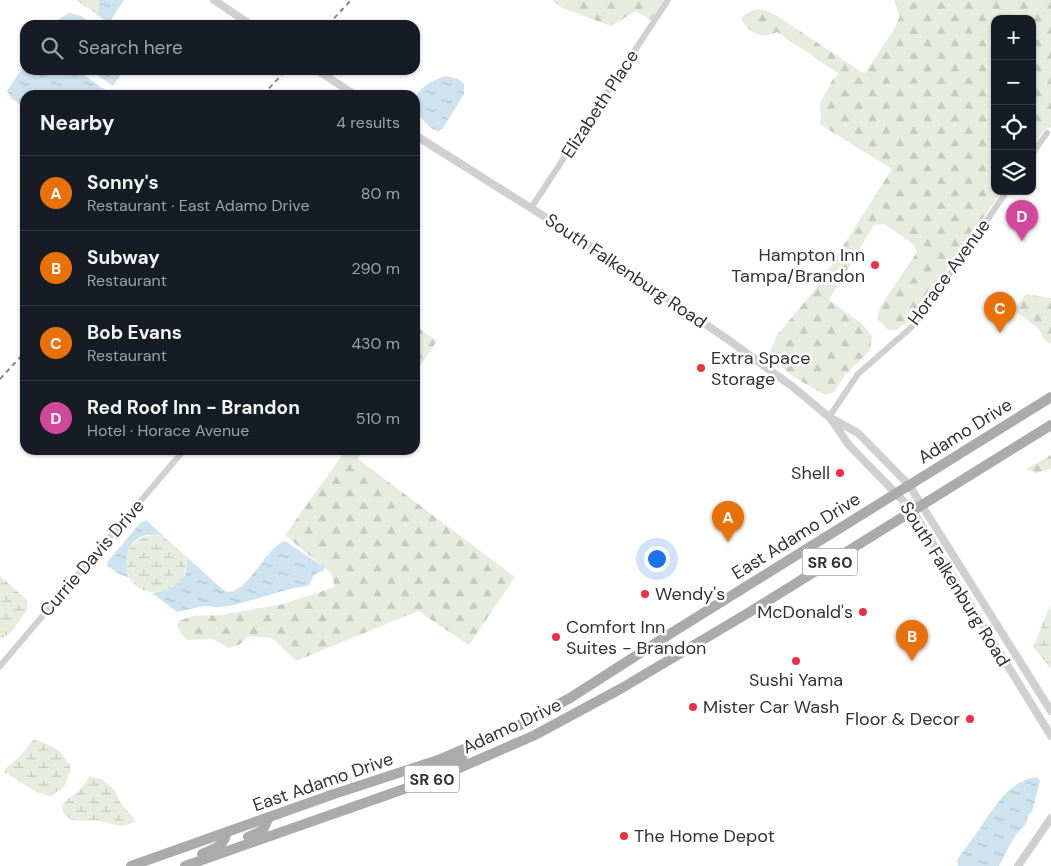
<!DOCTYPE html>
<meta charset="utf-8">
<style>
:root{--surface:#171b24;--page:#20242c;--text:#f1f3f6;--muted:#9ea1a6;--line:#363941;--accent:#ef2f45}
body{margin:0;font-family:"DM Sans",sans-serif;background:var(--page);color:var(--text)}
.controls{position:absolute;right:15px;top:15px;display:grid;overflow:hidden;border-radius:10px;box-shadow:0 1px 4px #0004}
.controls button{width:45px;height:45px;display:grid;place-items:center;padding:0;border:0;border-bottom:1px solid var(--line);background:var(--surface);color:var(--text);font:25px sans-serif}
.you{position:absolute;left:656px;top:558px;width:18px;height:18px;margin:-12px;border:4px solid #fff;border-radius:50%;background:#1a73e8;box-shadow:0 0 0 8px #1a73e833}
.badge{display:grid;place-items:center;width:32px;height:32px;border-radius:50%;background:var(--accent);color:#fff;font-size:16px;font-weight:700}
.pin{position:absolute;translate:-50% -41px;filter:drop-shadow(0 1px 2px #0008)}
.pin::after{content:'';position:absolute;top:26px;width:18px;height:15px;background:inherit;clip-path:polygon(0 0,100% 0,50% 100%)}
.list{margin:0;padding:0;list-style:none}
h2{display:flex;justify-content:space-between;align-items:center;height:65px;margin:0;padding:0 20px;font-size:21px}
h2 small{font-size:16px;font-weight:400;color:var(--muted)}
.list li{display:grid;grid-template-columns:32px 1fr auto;gap:15px;align-items:center;box-sizing:border-box;height:75px;padding:0 20px;border-top:1px solid var(--line)}
.list b{display:block;font-size:19px;white-space:nowrap}
.list p{margin:0;font-size:16px;white-space:nowrap;color:var(--muted)}
.list em{font-size:16px;font-style:normal;color:var(--muted)}
.icon{flex:none;width:28px;height:28px;fill:none;stroke:currentColor;stroke-width:2;stroke-linecap:round;stroke-linejoin:round}
.map{position:relative;flex:none;width:1051px;height:866px;overflow:hidden}
.search{position:absolute;background:var(--surface);box-shadow:0 1px 4px #0004;left:20px;top:20px;width:400px;height:55px;display:flex;align-items:center;gap:12px;box-sizing:border-box;padding:0 18px;border-radius:15px;color:var(--muted);font-size:19px}
.panel{position:absolute;background:var(--surface);box-shadow:0 1px 4px #0004;left:20px;top:90px;width:400px;height:365px;border-radius:15px}
.map>svg:first-child{display:block}
</style>
<div class="map">
<svg width="1051" height="866" viewBox="0 0 1051 866">
<defs>
<pattern id="forest-firs" width="22" height="20" patternUnits="userSpaceOnUse" patternTransform="scale(1.25)"><rect width="22" height="20" fill="#e6ecde"/><path d="M5 1l3.5 6h-7zM16 11l3.5 6h-7z" fill="#c6cbbf"/></pattern>
<pattern id="wetland-marsh" width="20" height="14" patternUnits="userSpaceOnUse" patternTransform="scale(1.25)"><rect width="20" height="14" fill="#e6ecde"/><path d="M1 5h8M5 5V1M11 12h8M15 12V8" fill="none" stroke="#c6cbbf"/></pattern>
<pattern id="water-ripples" width="26" height="14" patternUnits="userSpaceOnUse" patternTransform="scale(1.25)"><rect width="26" height="14" fill="#cde3ef"/><path d="M2 4q2-2 4 0t4 0M15 11q2-2 4 0t4 0" fill="none" stroke="#b0c3cd"/></pattern>
</defs>
<rect width="100%" height="100%" fill="#fff"/>
<!-- forest -->
<g fill="url(#forest-firs)">
<polygon points="552,0 664,0 651,20 636,11 611,26 562,8"/>
<path d="M894 0H1051V129L1050 127 1044 130 1032 147V19H995V191H1002L912 319 897 330H889L877 319 880 307 917 252 913 244 884 224 874 225 829 300 862 324 872 336 870 351 845 375 834 392 826 395C808 386 779 370 770 352L777 335 817 287 892 169 821 125 820 103 833 79 839 74 777 32C762 40 748 33 741 18 755 6 760 8 776 15L860 71 865 73 893 31 900 16Z"/>
<polygon points="1026,294 1051,298 1051,344 1044,340 1039,329 1013,310"/>
<polygon points="415,325 437,341 415,374"/>
<polygon points="346,450 363,450 358,459 515,577 469,645 418,611 296,661 272,638 249,636 239,645 228,648 213,639 187,640 181,634 177,626 179,621 192,616 220,615 283,604 335,587 331,573 285,535"/>
<polygon points="1051,455 1051,469 1036,473 1026,469"/>
</g>
<!-- wetland -->
<g fill="url(#wetland-marsh)">
<polygon points="76,0 99,0 99,16"/>
<path d="M154 535 163 536 188 558C183 566 187 576 179 583 175 587 167 590 162 591 122 601 111 538 154 535Z"/>
<polygon points="0,576 27,600 27,610 11,632 0,640"/>
<polygon points="1051,604 1051,669 1033,647"/>
<path d="M34 739C54 747 63 749 71 770L63 788 50 796 36 792 3 771 21 755Z"/>
<path d="M90 776 101 779 115 790 119 801 136 821 127 825 120 826 95 820 84 821 71 820 64 814 62 808C67 796 72 798 80 790 84 786 86 780 90 776Z"/>
</g>
<!-- water -->
<g fill="url(#water-ripples)">
<polygon points="99,0 124,0 109,23 99,16"/>
<polygon points="69,13 79,15 95,25 54,25 59,19"/>
<polygon points="25,64 25,70 77,70 108,92 107,95 25,95 25,108 12,99 7,91"/>
<polygon points="89,70 124,70 113,86"/>
<path d="M446 76 458 79 464 84V94L443 128 438 132C431 129 428 125 423 120 420 117 416 114 415 111 409 92 431 80 446 76Z"/>
<path d="M147 521 163 536C157 535 149 534 143 536 125 544 124 562 129 578L117 573 107 565 108 561 141 522Z"/>
<path d="M285 541 324 567V570L314 575 308 586 294 588 230 606 218 607 204 606 177 612 152 593C164 592 180 587 185 574 187 568 185 563 188 558L224 591C245 599 266 546 285 541Z"/>
<path d="M1037 777 1040 781 1032 812 1028 815C1028 824 1021 829 1016 835 1009 844 1005 856 999 866H958L957 860C964 849 973 839 980 828 994 808 1009 780 1037 777Z"/>
</g>
<g fill="none" stroke-linecap="round" stroke-linejoin="round">
<!-- minor -->
<g stroke="#d0d0d0" stroke-width="6">
<polyline points="1032,154 1047,133"/>
<polyline points="531,208 668,0"/>
<polyline points="829,417 858,374 915,324 1007,191"/>
<polyline points="0,666 184,450"/>
</g>
<!-- tertiary -->
<g stroke="#d0d0d0" stroke-width="8">
<polyline points="214,0 251,25"/>
<polyline points="317,70 355,95"/>
<polyline points="415,135 572,234 730,341 793,387 829,417 858,433 909,485 1051,711"/>
<polyline points="831,419 848,444 912,510 1051,736"/>
<polyline points="1018,866 1051,818"/>
</g>
<!-- primary -->
<g stroke="#ababab" stroke-width="10">
<polyline points="443,768 462,758 464,750"/>
<polyline points="248,837 263,830 269,817"/>
<path d="M202 854C213 849 225 846 226 833"/>
<polyline points="131,866 334,794 438,760 518,726 570,698 673,632 1051,397"/>
<polyline points="185,866 441,776 535,735 622,688 748,613 1051,425"/>
</g>
<!-- rail -->
<g stroke="#888" stroke-width="2" stroke-dasharray="5 4" stroke-linecap="butt">
<polyline points="328,25 351,0"/>
<polyline points="263,95 286,70"/>
<polyline points="0,379 25,352"/>
</g>
</g>
<!-- markers -->
<g fill="#ef2f45" stroke="#fff" stroke-width="2">
<circle cx="875" cy="265" r="5"/>
<circle cx="701" cy="368" r="5"/>
<circle cx="840" cy="473" r="5"/>
<circle cx="645" cy="594" r="5"/>
<circle cx="863" cy="612" r="5"/>
<circle cx="556" cy="637" r="5"/>
<circle cx="796" cy="661" r="5"/>
<circle cx="693" cy="707" r="5"/>
<circle cx="970" cy="719" r="5"/>
<circle cx="624" cy="836" r="5"/>
</g>
<g text-anchor="middle" dominant-baseline="central" stroke-width="5" stroke-linejoin="round" paint-order="stroke">
<!-- shield labels -->
<g fill="#fff" stroke="#707070" stroke-width="1">
<rect x="802.5" y="548.5" width="55" height="27" rx="4"/>
<rect x="404.5" y="765.5" width="55" height="27" rx="4"/>
</g>
<g font-size="16" font-weight="bold" fill="#333">
<text x="830" y="562">SR 60</text>
<text x="432" y="779">SR 60</text>
</g>
<!-- street labels -->
<g font-size="18" fill="#333" stroke="#fff">
<text transform="translate(600 104) rotate(-57)">Elizabeth Place</text>
<text transform="translate(626 271) rotate(34)">South Falkenburg Road</text>
<text transform="translate(949 272) rotate(-54)">Horace Avenue</text>
<text transform="translate(965 431) rotate(-32)">Adamo Drive</text>
<text transform="translate(796 536) rotate(-32)">East Adamo Drive</text>
<text transform="translate(92 558) rotate(-49)">Currie Davis Drive</text>
<text transform="translate(955 584) rotate(58)">South Falkenburg Road</text>
<text transform="translate(512 726) rotate(-25)">Adamo Drive</text>
<text transform="translate(323 782) rotate(-19)">East Adamo Drive</text>
</g>
<!-- poi labels -->
<g font-size="18" fill="#333" stroke="#fff" text-anchor="start">
<text x="865" y="255" text-anchor="end">Hampton Inn<tspan x="865" dy="21">Tampa/Brandon</tspan></text>
<text x="711" y="358">Extra Space<tspan x="711" dy="21">Storage</tspan></text>
<text x="830" y="473" text-anchor="end">Shell</text>
<text x="655" y="594">Wendy's</text>
<text x="853" y="612" text-anchor="end">McDonald's</text>
<text x="566" y="627">Comfort Inn<tspan x="566" dy="21">Suites - Brandon</tspan></text>
<text x="796" y="680" text-anchor="middle">Sushi Yama</text>
<text x="703" y="707">Mister Car Wash</text>
<text x="960" y="719" text-anchor="end">Floor &amp; Decor</text>
<text x="634" y="836">The Home Depot</text>
</g>
</g>
</svg>
<div class="controls">
<button>+</button>
<button>−</button>
<button><svg class="icon" aria-label="locate" viewBox="0 0 24 24"><circle cx="12" cy="12" r="6"/><path d="M12 2v4M12 18v4M2 12h4M18 12h4"/></svg></button>
<button><svg class="icon" aria-label="layers" viewBox="0 0 24 24"><path d="M12 4l9 5-9 5-9-5zM3 14l9 5 9-5"/></svg></button>
</div>
<div class="you"></div>
<div class="pin badge" style="left:728px;top:542px;background:#e8710a">A</div>
<div class="pin badge" style="left:912px;top:661px;background:#e8710a">B</div>
<div class="pin badge" style="left:1000px;top:333px;background:#e8710a">C</div>
<div class="pin badge" style="left:1022px;top:241px;background:#d1479c">D</div>
<div class="search"><svg class="icon" aria-label="search" viewBox="0 0 24 24"><circle cx="10" cy="10" r="6"/><path d="M15 15l6 6"/></svg>Search here</div>
<section class="panel">
<h2>Nearby<small>4 results</small></h2>
<ul class="list">
<li><span class="badge" style="background:#e8710a">A</span><div><b>Sonny's</b><p>Restaurant · East Adamo Drive</p></div><em>80 m</em></li>
<li><span class="badge" style="background:#e8710a">B</span><div><b>Subway</b><p>Restaurant</p></div><em>290 m</em></li>
<li><span class="badge" style="background:#e8710a">C</span><div><b>Bob Evans</b><p>Restaurant</p></div><em>430 m</em></li>
<li><span class="badge" style="background:#d1479c">D</span><div><b>Red Roof Inn - Brandon</b><p>Hotel · Horace Avenue</p></div><em>510 m</em></li>
</ul>
</section>
</div>
